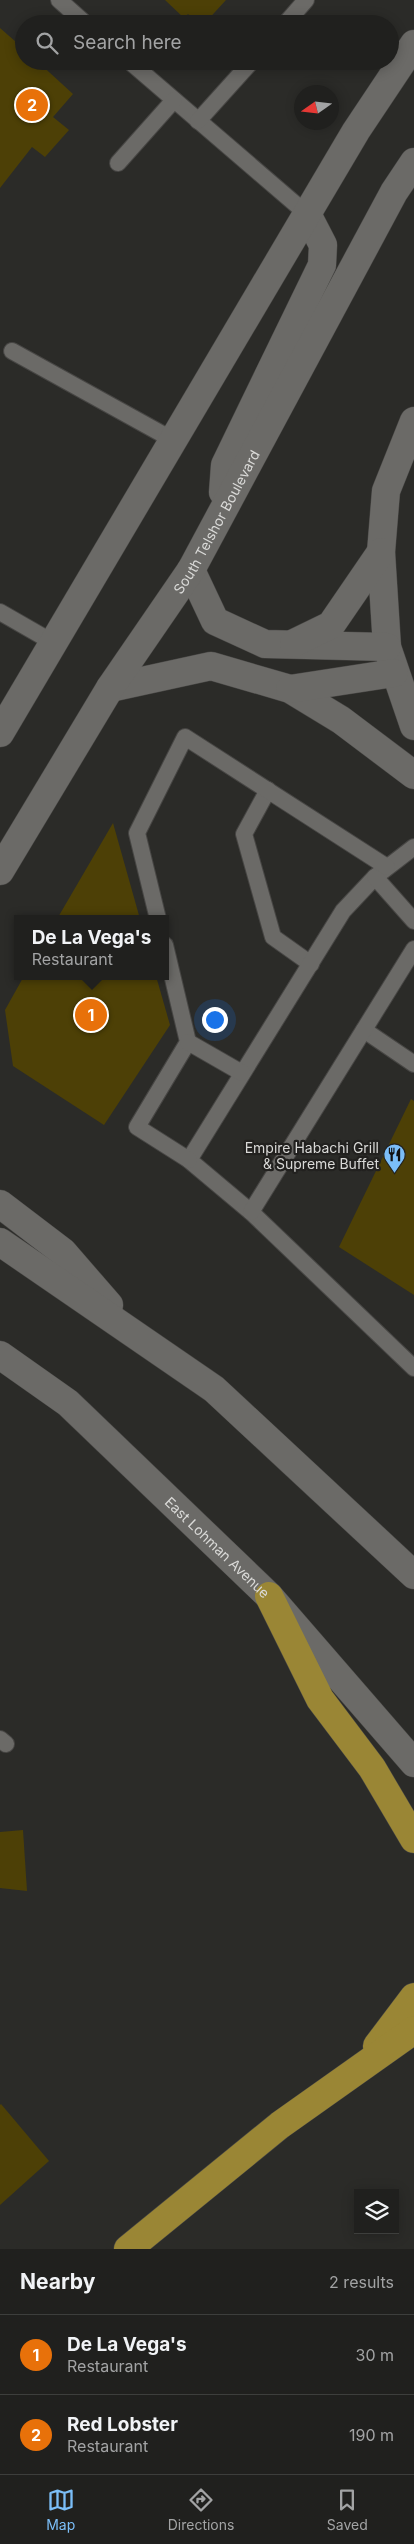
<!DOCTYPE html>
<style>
:root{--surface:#20201e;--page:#282827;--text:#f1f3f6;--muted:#a2a3a4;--line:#3d3e3c;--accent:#7bbef8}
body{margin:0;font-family:Inter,sans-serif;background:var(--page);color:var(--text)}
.controls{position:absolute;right:15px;bottom:15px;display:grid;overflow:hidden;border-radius:0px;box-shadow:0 2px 12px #0003}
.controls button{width:45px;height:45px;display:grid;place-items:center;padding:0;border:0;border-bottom:1px solid var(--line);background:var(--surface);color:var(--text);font:25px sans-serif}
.compass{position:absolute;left:294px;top:85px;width:45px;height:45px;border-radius:50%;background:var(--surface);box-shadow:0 2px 12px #0003;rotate:256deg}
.you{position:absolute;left:214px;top:1019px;width:18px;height:18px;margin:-12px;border:4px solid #fff;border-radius:50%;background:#1a73e8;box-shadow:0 0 0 8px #1a73e833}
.badge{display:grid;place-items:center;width:32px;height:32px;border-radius:50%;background:var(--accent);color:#fff;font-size:16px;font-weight:700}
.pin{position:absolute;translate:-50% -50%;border:2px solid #fff;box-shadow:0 1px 5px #0006}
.popup{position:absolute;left:14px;top:915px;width:155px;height:65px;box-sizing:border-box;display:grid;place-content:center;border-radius:0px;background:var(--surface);filter:drop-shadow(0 1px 4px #0005);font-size:16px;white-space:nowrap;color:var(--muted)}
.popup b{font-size:19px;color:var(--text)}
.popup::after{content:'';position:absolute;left:50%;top:100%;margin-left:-10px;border:10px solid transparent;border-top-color:var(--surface)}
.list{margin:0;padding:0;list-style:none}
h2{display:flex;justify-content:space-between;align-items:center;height:65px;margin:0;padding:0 20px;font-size:21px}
h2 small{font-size:16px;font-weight:400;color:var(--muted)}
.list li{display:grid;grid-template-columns:32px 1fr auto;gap:15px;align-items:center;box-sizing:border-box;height:80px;padding:0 20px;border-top:1px solid var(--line)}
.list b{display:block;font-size:19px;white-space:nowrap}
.list p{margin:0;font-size:16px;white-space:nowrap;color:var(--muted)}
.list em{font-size:16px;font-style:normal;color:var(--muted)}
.icon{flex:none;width:28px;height:28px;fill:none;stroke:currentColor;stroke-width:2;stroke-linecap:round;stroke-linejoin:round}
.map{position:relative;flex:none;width:414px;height:2249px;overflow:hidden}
.search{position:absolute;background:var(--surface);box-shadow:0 2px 12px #0003;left:15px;right:15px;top:15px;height:55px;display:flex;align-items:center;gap:12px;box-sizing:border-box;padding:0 18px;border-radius:28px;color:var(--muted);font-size:19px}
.sheet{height:225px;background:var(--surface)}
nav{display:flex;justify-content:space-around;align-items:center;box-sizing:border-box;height:70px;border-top:1px solid var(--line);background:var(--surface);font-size:14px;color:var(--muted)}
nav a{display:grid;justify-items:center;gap:2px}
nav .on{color:var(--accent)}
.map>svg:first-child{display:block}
</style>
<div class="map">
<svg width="414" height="2249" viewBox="0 0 414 2249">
<rect width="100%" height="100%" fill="#2b2b28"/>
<!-- building -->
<g fill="#4d4006">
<polygon points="165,0 226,0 204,24 199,24 188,14 184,18"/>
<polygon points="0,28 24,49 24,61 37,61 73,94 53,117 69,130 45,157 32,147 0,188"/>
<polygon points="113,823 140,919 57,919"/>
<polygon points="24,976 156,976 170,1025 104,1125 13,1066 5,1010"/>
<polygon points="411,1099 414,1101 414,1295 339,1247"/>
<polygon points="23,1830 27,1891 0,1888 0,1832"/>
<polygon points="1,2104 49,2161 0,2205 0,2105"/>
</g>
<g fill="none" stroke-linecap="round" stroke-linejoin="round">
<defs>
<g id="service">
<polyline points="59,0 86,24"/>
<polyline points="285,24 306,0"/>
<polyline points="129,61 307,214"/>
<polyline points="198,121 252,61"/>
<polyline points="118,163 174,100"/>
<polyline points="12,351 173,440"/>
<polyline points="0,612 54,643"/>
<polyline points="268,790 244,834 273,937 311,964"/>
<polyline points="414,847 375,877 343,911 189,1160 251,1212 414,1368"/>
<polyline points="375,877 414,921"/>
<polyline points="158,919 137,833 185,737 387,867"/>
<polyline points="165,945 188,1042 137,1127 189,1160"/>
<polyline points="364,1030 414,1064"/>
<polyline points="188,1042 242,1073"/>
<polyline points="251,1212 414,949"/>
<polyline points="0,1739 6,1744"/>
</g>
<polyline id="minor" points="414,421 386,491 381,552 387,647 414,726"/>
<g id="secondary">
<polyline points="223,492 225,465 322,265 323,245 307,214"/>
<polyline points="191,570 215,621 265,644 387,647"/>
<polyline points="294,643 331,625 381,552"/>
<polyline points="110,688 211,666 290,689 341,720 414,775"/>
<polyline points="290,689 394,673"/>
<polyline points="0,733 356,131 414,44"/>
<path id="s1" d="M0 871 110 688 191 570 394 192 414 162"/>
<polyline points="0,1204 63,1252 109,1305"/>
<polyline points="0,1242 214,1389 414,1575"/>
<path id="s2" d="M0 1355 68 1403 269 1596 414 1763"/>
</g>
<g id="motorway">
<polyline points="269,1596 320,1699 372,1768 414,1839"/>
<polyline points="377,2046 414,1997"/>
<polyline points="128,2249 280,2125 414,2030"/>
</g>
</defs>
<!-- service casing -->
<use href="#service" stroke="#474644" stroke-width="18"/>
<!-- minor casing -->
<use href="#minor" stroke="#474644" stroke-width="29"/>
<!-- secondary casing -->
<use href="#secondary" stroke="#474644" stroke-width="29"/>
<!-- motorway casing -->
<use href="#motorway" stroke="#474644" stroke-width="29"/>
<!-- service -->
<use href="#service" stroke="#6b6a67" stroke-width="16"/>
<!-- minor -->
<use href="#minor" stroke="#6b6a67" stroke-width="28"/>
<!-- secondary -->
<use href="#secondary" stroke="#6b6a67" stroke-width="28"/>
<!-- motorway -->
<use href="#motorway" stroke="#9a8635" stroke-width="28"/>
</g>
<!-- icons -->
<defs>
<symbol id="restaurant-pin" viewBox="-11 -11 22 30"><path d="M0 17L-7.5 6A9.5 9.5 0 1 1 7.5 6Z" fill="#7bbef8" stroke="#22211f"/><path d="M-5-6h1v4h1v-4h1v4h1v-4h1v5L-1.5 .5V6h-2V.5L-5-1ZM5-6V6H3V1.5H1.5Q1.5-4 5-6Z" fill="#111"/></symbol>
</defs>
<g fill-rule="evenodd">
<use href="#restaurant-pin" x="382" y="1142" width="25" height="34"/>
</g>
<g text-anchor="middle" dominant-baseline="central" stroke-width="4.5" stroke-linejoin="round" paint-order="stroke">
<!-- street labels -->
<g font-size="14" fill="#d9d9d7" stroke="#22211f">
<text stroke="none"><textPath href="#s1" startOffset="411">South Telshor Boulevard</textPath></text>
<text stroke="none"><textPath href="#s2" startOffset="291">East Lohman Avenue</textPath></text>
</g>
<!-- poi labels -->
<g font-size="14" fill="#d9d9d7" stroke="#22211f" text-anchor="end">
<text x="379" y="1147">Empire Habachi Grill<tspan x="379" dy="16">&amp; Supreme Buffet</tspan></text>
</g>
</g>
</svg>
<div class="controls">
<button><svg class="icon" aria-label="layers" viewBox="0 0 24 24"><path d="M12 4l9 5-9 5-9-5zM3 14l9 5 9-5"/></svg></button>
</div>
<svg class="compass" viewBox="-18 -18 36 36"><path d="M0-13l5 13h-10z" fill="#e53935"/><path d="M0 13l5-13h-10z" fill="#a2a3a4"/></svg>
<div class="you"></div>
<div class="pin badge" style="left:91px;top:1015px;background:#e8710a">1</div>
<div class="popup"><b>De La Vega's</b>Restaurant</div>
<div class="pin badge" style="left:32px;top:105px;background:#e8710a">2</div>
<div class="search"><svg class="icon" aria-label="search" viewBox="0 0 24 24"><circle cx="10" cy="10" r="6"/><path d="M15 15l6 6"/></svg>Search here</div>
</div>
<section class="sheet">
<h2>Nearby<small>2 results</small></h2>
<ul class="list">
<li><span class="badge" style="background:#e8710a">1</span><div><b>De La Vega's</b><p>Restaurant</p></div><em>30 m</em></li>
<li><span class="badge" style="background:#e8710a">2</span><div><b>Red Lobster</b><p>Restaurant</p></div><em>190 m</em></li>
</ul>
</section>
<nav>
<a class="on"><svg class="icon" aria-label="map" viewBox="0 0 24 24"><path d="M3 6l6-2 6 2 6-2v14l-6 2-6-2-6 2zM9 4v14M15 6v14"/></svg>Map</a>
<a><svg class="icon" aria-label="directions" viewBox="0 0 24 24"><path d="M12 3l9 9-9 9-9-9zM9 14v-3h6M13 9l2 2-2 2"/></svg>Directions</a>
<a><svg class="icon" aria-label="saved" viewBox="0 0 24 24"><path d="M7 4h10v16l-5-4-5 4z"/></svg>Saved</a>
</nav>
